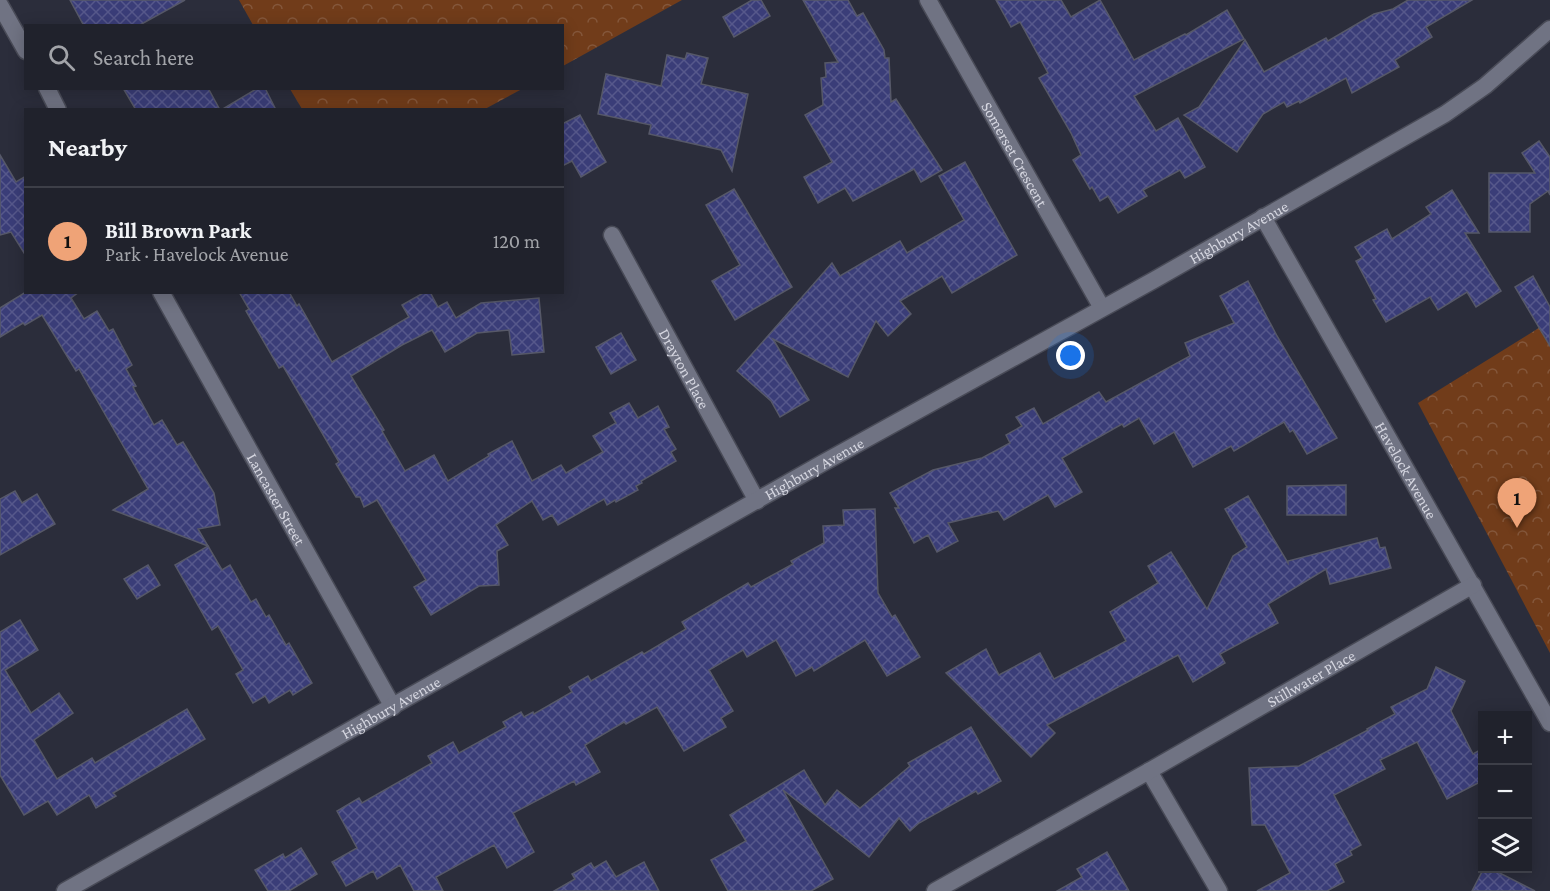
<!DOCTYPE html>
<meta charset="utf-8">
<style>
:root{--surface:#20222c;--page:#2d2f38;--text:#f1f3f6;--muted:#a2a4a9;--line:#3d3f48;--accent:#efa377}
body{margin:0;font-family:"Crimson Pro",serif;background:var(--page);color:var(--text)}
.controls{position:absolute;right:18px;bottom:18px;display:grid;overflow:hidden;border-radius:0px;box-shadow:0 3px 15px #0003}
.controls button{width:54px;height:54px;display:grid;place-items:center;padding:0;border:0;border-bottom:2px solid var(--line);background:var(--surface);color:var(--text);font:30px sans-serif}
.you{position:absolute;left:1071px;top:356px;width:21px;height:21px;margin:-15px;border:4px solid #fff;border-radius:50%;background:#1a73e8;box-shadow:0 0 0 9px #1a73e833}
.badge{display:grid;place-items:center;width:39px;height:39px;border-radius:50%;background:var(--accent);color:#111;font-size:20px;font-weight:700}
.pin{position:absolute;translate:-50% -50px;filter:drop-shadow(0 2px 3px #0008)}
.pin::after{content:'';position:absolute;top:32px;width:21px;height:18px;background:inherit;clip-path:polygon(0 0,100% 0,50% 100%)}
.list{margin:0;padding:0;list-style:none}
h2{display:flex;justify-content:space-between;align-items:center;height:78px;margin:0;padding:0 24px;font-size:26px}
h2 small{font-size:20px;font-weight:400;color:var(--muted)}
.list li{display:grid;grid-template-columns:39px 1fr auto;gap:18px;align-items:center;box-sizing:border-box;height:108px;padding:0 24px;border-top:2px solid var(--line)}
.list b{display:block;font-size:22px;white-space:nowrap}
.list p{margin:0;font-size:20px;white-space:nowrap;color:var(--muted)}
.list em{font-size:20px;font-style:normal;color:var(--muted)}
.icon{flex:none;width:33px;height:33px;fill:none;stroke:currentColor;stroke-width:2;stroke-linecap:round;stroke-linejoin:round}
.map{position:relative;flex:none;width:1550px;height:891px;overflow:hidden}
.search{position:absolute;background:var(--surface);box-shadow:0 3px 15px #0003;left:24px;top:24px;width:540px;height:66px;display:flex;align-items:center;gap:15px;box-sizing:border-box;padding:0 21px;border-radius:0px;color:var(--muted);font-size:22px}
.panel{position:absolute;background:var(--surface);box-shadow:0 3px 15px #0003;left:24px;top:108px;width:540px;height:186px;border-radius:0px}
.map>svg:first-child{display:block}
</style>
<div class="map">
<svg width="1550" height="891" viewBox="0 0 1550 891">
<defs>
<pattern id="forest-crowns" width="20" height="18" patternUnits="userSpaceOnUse" patternTransform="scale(1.5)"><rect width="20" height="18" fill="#713c1a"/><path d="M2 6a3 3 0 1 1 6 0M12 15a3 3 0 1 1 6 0" fill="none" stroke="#84573b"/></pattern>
<pattern id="building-cross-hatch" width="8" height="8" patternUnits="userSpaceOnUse" patternTransform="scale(1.5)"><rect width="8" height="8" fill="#3a3d78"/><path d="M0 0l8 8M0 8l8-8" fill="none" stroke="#56588b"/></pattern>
</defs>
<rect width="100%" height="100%" fill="#2b2d3b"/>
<!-- forest -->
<g fill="url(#forest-crowns)">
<polygon points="239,0 682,0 563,66 562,26 253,25"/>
<polygon points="290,89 522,89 485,109 302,109"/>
<polygon points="1550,321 1550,653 1418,403"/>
</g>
<!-- building -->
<g fill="url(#building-cross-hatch)" stroke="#565868" stroke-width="1.5">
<polygon points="70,0 185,0 138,26 84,26"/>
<polygon points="752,0 761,0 770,16 734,37 723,17"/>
<polygon points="803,0 848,0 857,16 863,13 884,50 885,58 889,58 891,102 896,99 942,170 921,182 914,169 853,201 845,188 818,203 804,177 832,162 805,115 823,105 821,78 826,77 825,63 838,62"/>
<polygon points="996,0 1061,0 1071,17 1100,0 1134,60 1185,34 1186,35 1227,10 1244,39 1134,96 1156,131 1178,118 1205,167 1185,178 1180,170 1143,190 1147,196 1118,213 1108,196 1100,201 1092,187 1090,189 1073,160 1081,155 1071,133 1039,78 1048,73 1020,22 1011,27"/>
<polygon points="1408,0 1472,0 1426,27 1432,37 1395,60 1399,67 1352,93 1346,78 1300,103 1299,101 1287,107 1284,102 1263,114 1237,152 1184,115 1199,107 1245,40 1264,72 1326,38 1328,41 1374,14 1393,9"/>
<polygon points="687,53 708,58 701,84 748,94 732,171 721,150 649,134 651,125 598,114 606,74 661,86 667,55 685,59"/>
<polygon points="123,88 208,88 220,110 136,110"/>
<polygon points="258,88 265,88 276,110 221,110"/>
<polygon points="580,115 606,162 581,177 572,161 562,166 562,124"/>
<polygon points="1539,141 1550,157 1550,195 1548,191 1530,204 1530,232 1489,232 1489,173 1535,173 1522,153"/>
<polygon points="0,155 16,182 26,176 26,256 11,232 0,235"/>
<polygon points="965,162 1017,255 952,293 942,276 900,301 911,314 888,336 876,321 848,377 773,339 809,400 780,417 771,401 737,371 832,263 840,276 900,241 907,253 964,220 939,176"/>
<polygon points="734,189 792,287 735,320 712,281 740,265 706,205"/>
<polygon points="1452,190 1479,233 1465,233 1501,291 1476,307 1467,292 1438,310 1430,297 1386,322 1373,300 1376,299 1356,261 1362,258 1355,247 1387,229 1392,239 1431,214 1426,207"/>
<polygon points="1533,276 1550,307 1550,346 1515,287"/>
<polygon points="1248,281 1277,336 1337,438 1307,454 1293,430 1290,432 1284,422 1234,451 1231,446 1193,467 1174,432 1154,444 1139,418 1124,427 1122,424 1062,458 1082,492 1055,507 1048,495 1004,520 998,511 948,523 958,541 937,552 928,535 914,543 895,508 899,508 890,493 933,470 982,458 1010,443 1006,435 1022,426 1016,417 1034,408 1043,424 1099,392 1106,402 1190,356 1185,343 1234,323 1220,296"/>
<polygon points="26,292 79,292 71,298 84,319 97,311 109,331 113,329 132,365 126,369 136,386 133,387 154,425 162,420 177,445 183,442 214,493 220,525 198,529 208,546 113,510 148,489 79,369 76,371 42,315 25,325 23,323 0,337 0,308"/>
<polygon points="239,292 289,292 297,306 299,304 332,362 409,317 402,305 425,292 430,292 438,307 447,302 456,318 481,303 539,298 544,352 512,355 509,330 477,333 445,352 432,330 402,345 351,376 384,430 382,431 405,471 434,455 448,481 489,456 488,454 512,441 532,481 561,465 566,473 603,452 593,436 616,423 610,413 629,403 638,418 658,406 669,427 664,429 676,449 671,452 676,461 641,481 642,483 636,486 638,490 616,502 615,500 607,505 604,499 558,525 552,515 543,520 532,501 496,525 508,545 497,551 499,585 479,586 431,615 414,587 426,580 377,500 364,507 360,497 356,497 336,464 339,462 283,366 279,368 246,311 249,309"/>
<polygon points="621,333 636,360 611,374 596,347"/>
<polygon points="1346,485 1346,515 1287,515 1287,486"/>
<polygon points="15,491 22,503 37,494 55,524 0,555 0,499"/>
<polygon points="1248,496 1288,563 1288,561 1377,538 1380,548 1385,547 1391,568 1330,584 1326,569 1268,604 1278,623 1220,654 1225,663 1193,682 1178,655 1047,725 1055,733 1031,757 946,673 986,649 999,675 1040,653 1054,679 1126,641 1110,612 1158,583 1148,566 1171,552 1207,609 1233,556 1247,547 1225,509"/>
<polygon points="875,509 878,593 892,617 895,615 920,657 887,676 865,640 814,671 812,667 796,676 776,640 747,657 743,650 709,670 733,711 721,718 726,727 684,751 657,707 626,724 624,722 585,745 600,772 576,785 574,781 513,813 534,852 507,868 494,845 436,877 443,891 414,891 400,865 377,879 373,871 346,886 332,862 357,848 337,811 359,798 362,803 432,763 428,756 453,742 459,753 506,727 503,722 521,712 524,717 533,712 534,714 572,692 569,687 588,676 591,681 642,652 644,654 686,629 682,622 748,583 751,587 793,564 791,561 824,543 823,526 844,525 843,510"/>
<polygon points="208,546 222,570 230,565 251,602 256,599 266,617 269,615 286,645 289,643 312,683 293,695 290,690 269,703 265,696 253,703 236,674 243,670 218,626 212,630 175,565"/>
<polygon points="148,565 160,585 137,599 124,579"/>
<polygon points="20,620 38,650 5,670 31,713 59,693 73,713 34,740 57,779 92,758 95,763 187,709 205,739 113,793 116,796 96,808 89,795 57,815 48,801 24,815 0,775 0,632"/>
<polygon points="1436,667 1465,681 1451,711 1473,754 1482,749 1482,781 1447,799 1417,742 1380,760 1385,769 1334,795 1361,845 1350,851 1352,855 1335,864 1344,882 1327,891 1257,891 1290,873 1265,825 1252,825 1249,768 1299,766 1368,730 1367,729 1395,714 1391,707 1427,689"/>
<polygon points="971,727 1001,781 978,794 976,791 919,823 910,831 899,818 869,857 783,790 833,879 811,891 728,891 711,860 746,841 730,815 804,770 825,805 837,790 860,808 910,766 908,763"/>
<polygon points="301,848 317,874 289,891 268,891 255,870 283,854 285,858"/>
<polygon points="1107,852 1129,891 1057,891 1082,877 1077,869"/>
<polygon points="606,861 616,877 644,862 659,891 554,891 575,879 572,874 591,863 594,868"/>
<polygon points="1484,868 1490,868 1535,891 1472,891"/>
</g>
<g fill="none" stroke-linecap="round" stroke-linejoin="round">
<defs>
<g id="minor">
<path id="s1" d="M928 0 1102 308"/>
<polyline points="0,5 26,51"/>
<polyline points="47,88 58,110"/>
<path id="s2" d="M1263 217 1550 723"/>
<path id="s3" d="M612 235 757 501"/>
<path id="s4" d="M161 292 393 707"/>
<polyline points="1149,771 1219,891"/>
<path id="s5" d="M935 891 1149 771 1473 585"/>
</g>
<g id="tertiary">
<path id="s6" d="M65 891 821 464 1154 280 1445 114 1485 86 1550 29"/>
</g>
</defs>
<!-- minor casing -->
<use href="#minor" stroke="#494b57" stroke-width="19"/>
<!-- tertiary casing -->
<use href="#tertiary" stroke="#494b57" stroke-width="19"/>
<!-- minor -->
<use href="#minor" stroke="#707383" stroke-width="16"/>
<!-- tertiary -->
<use href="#tertiary" stroke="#707383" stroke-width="16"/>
</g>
<g text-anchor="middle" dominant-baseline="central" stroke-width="6" stroke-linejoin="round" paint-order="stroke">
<!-- street labels -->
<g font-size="16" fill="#d5d6e0" stroke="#2b2d3b">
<text stroke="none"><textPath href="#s1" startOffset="177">Somerset Crescent</textPath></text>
<text stroke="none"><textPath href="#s6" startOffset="1346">Highbury Avenue</textPath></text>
<text stroke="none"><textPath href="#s3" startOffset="152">Drayton Place</textPath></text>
<text stroke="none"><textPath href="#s6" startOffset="860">Highbury Avenue</textPath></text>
<text stroke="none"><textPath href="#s2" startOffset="291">Havelock Avenue</textPath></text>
<text stroke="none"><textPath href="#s4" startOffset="237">Lancaster Street</textPath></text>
<text stroke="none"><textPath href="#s5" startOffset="432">Stillwater Place</textPath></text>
<text stroke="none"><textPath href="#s6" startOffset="374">Highbury Avenue</textPath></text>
</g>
</g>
</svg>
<div class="controls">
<button>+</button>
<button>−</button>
<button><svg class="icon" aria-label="layers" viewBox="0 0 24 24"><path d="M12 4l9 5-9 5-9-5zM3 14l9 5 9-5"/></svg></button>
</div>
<div class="you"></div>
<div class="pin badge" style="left:1517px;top:528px">1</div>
<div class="search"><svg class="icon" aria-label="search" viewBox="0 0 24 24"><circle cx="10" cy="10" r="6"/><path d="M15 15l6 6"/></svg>Search here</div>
<section class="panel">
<h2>Nearby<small></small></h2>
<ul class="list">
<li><span class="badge">1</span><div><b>Bill Brown Park</b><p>Park · Havelock Avenue</p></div><em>120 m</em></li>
</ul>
</section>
</div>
